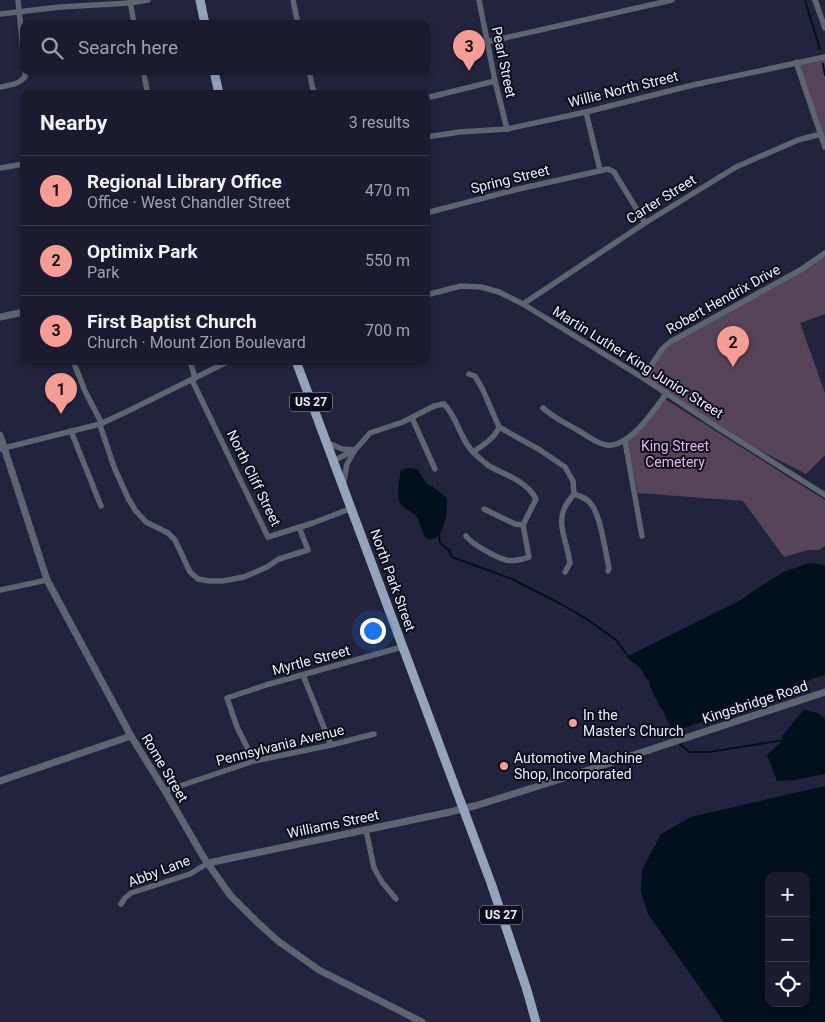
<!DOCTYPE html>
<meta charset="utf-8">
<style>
:root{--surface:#1a1b2e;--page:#232436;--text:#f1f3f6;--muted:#9fa1aa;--line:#38394a;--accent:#f59c94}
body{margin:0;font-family:Roboto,sans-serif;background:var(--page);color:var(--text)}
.controls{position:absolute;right:15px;bottom:15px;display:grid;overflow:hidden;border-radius:10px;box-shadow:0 2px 8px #0003}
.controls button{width:45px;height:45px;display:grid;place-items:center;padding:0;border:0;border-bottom:1px solid var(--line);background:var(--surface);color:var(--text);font:25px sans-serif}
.you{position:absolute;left:372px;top:630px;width:18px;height:18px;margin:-12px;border:4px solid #fff;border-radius:50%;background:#1a73e8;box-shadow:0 0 0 8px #1a73e833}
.badge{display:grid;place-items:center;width:32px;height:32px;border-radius:50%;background:var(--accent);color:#111;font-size:16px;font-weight:700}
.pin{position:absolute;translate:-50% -41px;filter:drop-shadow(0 1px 2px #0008)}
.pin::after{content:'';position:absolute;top:26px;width:18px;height:15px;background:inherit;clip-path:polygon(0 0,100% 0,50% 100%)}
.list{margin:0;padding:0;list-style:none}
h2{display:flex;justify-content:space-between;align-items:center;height:65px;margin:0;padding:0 20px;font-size:21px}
h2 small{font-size:16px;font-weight:400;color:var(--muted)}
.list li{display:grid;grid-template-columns:32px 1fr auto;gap:15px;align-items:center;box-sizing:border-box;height:70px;padding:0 20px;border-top:1px solid var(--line)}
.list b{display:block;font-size:19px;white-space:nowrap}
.list p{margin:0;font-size:16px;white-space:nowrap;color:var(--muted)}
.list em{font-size:16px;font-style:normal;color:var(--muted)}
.icon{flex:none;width:28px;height:28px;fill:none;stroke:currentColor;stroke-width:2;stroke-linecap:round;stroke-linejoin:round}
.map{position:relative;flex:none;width:825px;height:1022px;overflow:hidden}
.search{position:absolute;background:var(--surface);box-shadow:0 2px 8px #0003;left:20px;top:20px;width:410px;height:55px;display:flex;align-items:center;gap:12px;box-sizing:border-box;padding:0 18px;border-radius:10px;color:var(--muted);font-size:19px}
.panel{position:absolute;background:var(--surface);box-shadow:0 2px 8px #0003;left:20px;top:90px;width:410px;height:275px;border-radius:10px}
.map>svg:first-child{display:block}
</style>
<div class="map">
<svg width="825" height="1022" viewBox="0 0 825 1022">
<rect width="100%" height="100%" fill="#22243e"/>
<!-- green -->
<g fill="#564558">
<polygon points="825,57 825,147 796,62"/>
<polygon points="825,253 825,314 800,323 825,393 825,455 806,474 734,437 643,378 662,349"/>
<polygon points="665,399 825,500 825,546 819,550 808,550 784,557 743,501 638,493 627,442"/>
</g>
<!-- water -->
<g fill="#00101d" fill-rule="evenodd">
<path d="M409 468 417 469 427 484 433 487 446 497C449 507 444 542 429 539 421 537 421 522 416 516 411 511 402 508 399 501 397 493 399 482 400 474L401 470Z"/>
<polygon points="810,563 824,565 825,566 825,675 811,679 797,689 673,732 652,687 641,667 628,656 739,601 783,572"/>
<polygon points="804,710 818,713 825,719 825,774 795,780 777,781 767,755 781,742 783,735"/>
<path d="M825 786V1022H724L648 914 641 892 642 870 661 834 691 817ZM769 876H806V1003H769Z"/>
</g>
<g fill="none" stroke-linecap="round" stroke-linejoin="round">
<!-- stream -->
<g stroke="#00101d" stroke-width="2">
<polyline points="805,0 820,49"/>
<polyline points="823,64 825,75"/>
<polyline points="439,535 440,543 449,550 452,557 512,579 561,604 588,620 616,640 631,660 641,667 647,678"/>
<polyline points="650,684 661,707"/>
<polyline points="670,727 676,739"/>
<polyline points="678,742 689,752 709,752 784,740"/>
</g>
<!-- minor -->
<g stroke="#5d6571" stroke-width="5.5">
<polyline points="18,0 24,61"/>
<polyline points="130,0 134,24"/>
<polyline points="293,0 298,24"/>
<polyline points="479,0 495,81 507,129"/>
<polyline points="815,0 825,28"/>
<polyline points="0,14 60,7 130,3 148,0"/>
<polyline points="487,42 672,0"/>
<polyline points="796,62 825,147"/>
<polyline points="143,71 148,94"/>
<polyline points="309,71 314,94"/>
<path d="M0 87C10 85 18 85 25 77V71"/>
<polyline points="426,98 495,81"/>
<polyline points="586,112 600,170"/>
<polyline points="426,137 460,132 507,129 586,112 693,85 825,57"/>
<polyline points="0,168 24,164"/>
<polyline points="426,213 514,190 608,169 614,172 645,223"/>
<polyline points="426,295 461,286 481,287 499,292 523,304 643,378 717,427 825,495"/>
<polyline points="523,304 645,223 736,167 798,140 821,134"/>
<polyline points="73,361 85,391 100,420 101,428 114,467 128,498 135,510 146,522 168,533 175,540 190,572 198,579 209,581 223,581 244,577 267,567 279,559 308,550 299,527"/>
<polyline points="190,361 195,378"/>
<path d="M469 374 475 376 482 388 499 427C496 437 482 446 473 452"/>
<polyline points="643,378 662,349 670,342 802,269 825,253"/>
<polyline points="192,380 268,537 313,523 352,508"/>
<path d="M543 408C554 418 567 424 579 431 588 436 597 444 607 445 630 448 654 409 667 393"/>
<polyline points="412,418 435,469"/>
<path d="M499 427 540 450 565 467 573 481 574 494C571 498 567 503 565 507 556 524 568 545 570 563L565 572"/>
<polyline points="71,431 101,506"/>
<polyline points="625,441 642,536"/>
<polyline points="326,442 342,449 355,450"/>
<polyline points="0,449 100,424 126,412 229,361"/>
<polyline points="333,461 353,451"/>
<path d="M343 486 347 464 355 450 370 433 403 422 434 406 444 404C458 418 460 440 474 453 479 458 484 462 489 466 505 475 527 481 536 499L523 525 529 557C522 559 514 562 506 560 497 558 470 543 466 536"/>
<path d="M574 494C580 496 587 498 591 504 601 516 605 551 609 568L608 571"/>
<polyline points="484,509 515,524 523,525"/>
<polyline points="0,590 47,580"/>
<polyline points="303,675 331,745"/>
<polyline points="254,761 237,727 227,698 266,685 402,647"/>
<polyline points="165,791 254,761 331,745 374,734"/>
<polyline points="366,830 374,868 382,882 396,899"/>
<polyline points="121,904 125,898 131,893 190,874 208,863"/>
</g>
<!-- tertiary -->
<g stroke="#5d6571" stroke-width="7">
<polyline points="0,317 24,312"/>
<polyline points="0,435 47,580 131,736 165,791 204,858 230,895 256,921 278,941 319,970 422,1022"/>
<polyline points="0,781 131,736"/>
<polyline points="208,863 450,812 478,805 561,779 825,692"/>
</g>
<!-- primary -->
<g stroke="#93a3bc" stroke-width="9">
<polyline points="200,0 205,24"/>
<polyline points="214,71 219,94"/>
<polyline points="296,361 491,883 526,987 536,1022"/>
</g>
</g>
<!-- markers -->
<g fill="#f59c94" stroke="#0e0e1a" stroke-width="2">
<circle cx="573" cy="723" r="5"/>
<circle cx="504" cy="766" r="5"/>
</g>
<g text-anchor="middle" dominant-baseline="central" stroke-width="4" stroke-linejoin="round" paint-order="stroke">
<!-- shield labels -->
<g fill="#0e0e1a" stroke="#a8aaba" stroke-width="1">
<rect x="290" y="392.5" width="42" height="19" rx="4"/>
<rect x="480" y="905.5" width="42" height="19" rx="4"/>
</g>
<g font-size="12" font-weight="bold" fill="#eaedff">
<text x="311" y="402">US 27</text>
<text x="501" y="915">US 27</text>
</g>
<!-- street labels -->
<g font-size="14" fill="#eaedff" stroke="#0e0e1a">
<text transform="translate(504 62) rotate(78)">Pearl Street</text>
<text transform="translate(623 89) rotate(-14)">Willie North Street</text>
<text transform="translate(510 179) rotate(-14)">Spring Street</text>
<text transform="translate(661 199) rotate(-32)">Carter Street</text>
<text transform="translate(723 299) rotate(-29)">Robert Hendrix Drive</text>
<text transform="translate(638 362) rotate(32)">Martin Luther King Junior Street</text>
<text transform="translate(254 478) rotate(64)">North Cliff Street</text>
<text transform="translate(393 580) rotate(70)">North Park Street</text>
<text transform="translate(311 660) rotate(-15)">Myrtle Street</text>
<text transform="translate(755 702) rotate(-18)">Kingsbridge Road</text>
<text transform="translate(280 745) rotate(-14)">Pennsylvania Avenue</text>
<text transform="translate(165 768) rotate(59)">Rome Street</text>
<text transform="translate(333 824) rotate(-12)">Williams Street</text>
<text transform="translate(159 871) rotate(-21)">Abby Lane</text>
</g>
<!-- park labels -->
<g font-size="14" fill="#e1b8e7" stroke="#0e0e1a">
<text x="675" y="446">King Street<tspan x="675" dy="16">Cemetery</tspan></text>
</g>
<!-- poi labels -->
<g font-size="14" fill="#eaedff" stroke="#0e0e1a" text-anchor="start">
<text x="583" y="715">In the<tspan x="583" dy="16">Master's Church</tspan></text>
<text x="514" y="758">Automotive Machine<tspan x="514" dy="16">Shop, Incorporated</tspan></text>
</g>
</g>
</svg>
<div class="controls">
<button>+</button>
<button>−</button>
<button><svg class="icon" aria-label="locate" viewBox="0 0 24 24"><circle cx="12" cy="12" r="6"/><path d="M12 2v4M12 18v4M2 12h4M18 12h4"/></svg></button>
</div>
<div class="you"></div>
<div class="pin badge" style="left:61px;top:414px">1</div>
<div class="pin badge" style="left:733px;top:367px">2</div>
<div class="pin badge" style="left:469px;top:71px">3</div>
<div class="search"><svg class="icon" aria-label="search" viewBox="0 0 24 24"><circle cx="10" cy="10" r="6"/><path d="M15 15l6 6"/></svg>Search here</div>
<section class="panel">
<h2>Nearby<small>3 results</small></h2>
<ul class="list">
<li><span class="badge">1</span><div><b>Regional Library Office</b><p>Office · West Chandler Street</p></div><em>470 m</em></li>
<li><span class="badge">2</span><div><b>Optimix Park</b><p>Park</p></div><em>550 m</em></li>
<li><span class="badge">3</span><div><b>First Baptist Church</b><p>Church · Mount Zion Boulevard</p></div><em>700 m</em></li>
</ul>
</section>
</div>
